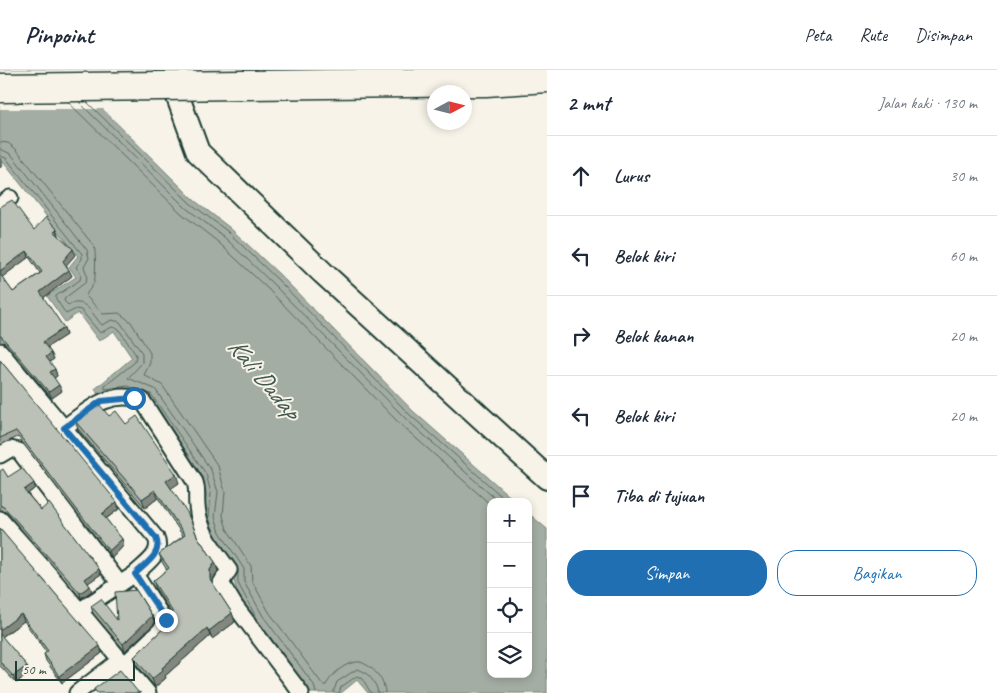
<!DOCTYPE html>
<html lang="id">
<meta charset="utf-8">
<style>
:root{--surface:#fff;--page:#f2f2f3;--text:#1f2937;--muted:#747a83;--line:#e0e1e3;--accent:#1f6fb2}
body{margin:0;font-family:Caveat,sans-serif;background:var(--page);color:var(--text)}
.controls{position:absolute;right:15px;bottom:15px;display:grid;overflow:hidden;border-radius:10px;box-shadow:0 2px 8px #0003}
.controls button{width:45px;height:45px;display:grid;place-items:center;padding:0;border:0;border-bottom:1px solid var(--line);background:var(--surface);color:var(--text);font:25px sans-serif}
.compass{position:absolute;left:427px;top:15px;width:45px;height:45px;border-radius:50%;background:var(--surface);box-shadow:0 2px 8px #0003;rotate:83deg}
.scale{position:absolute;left:15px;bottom:12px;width:120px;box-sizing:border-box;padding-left:5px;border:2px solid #1f3d34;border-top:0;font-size:14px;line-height:18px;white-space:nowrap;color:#1f3d34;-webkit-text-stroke:4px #f7f3e8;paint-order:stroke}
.stop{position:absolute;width:15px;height:15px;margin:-11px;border:4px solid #1f6fb2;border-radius:50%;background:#fff}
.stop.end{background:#1f6fb2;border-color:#fff;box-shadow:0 1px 5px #0008}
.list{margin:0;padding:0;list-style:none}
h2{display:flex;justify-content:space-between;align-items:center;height:65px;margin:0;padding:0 20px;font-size:21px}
h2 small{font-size:16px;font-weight:400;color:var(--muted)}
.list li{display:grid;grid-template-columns:32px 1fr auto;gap:15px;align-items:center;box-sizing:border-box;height:80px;padding:0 20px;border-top:1px solid var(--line)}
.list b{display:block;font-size:19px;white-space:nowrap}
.list em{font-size:16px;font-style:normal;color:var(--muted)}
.actions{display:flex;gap:10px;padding:15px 20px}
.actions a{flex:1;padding:11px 0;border:1px solid var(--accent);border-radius:20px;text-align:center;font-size:18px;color:var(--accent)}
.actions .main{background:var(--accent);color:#fff}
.icon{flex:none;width:28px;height:28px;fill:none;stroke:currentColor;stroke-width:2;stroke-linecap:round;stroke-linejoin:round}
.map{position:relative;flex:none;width:547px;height:623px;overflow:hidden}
header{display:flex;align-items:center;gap:30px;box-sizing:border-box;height:70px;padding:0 25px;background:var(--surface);border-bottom:1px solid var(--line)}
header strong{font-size:24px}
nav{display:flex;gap:28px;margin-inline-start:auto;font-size:18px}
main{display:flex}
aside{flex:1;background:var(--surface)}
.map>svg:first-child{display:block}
</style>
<header>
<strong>Pinpoint</strong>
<nav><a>Peta</a><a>Rute</a><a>Disimpan</a></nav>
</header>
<main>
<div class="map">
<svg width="547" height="623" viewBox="0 0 547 623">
<rect width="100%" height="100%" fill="#f7f3e8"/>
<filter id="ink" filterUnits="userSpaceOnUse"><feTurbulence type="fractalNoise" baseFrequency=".02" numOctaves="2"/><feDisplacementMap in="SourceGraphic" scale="10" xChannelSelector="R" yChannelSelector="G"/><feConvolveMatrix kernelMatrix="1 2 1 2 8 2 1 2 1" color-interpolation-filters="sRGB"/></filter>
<g filter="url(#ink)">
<!-- water -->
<path fill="#a4ada3" stroke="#6f8077" d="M0 0H63L194 130 230 158 281 206 413 341 516 432H491V604H528V443L547 459V623H368L357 610 341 623H306C289 600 230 530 234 504L204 448 206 424 202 406 147 326 100 328 95 319 132 288 114 261 99 271 78 243 65 252 47 226 76 207 69 197 78 186 0 88Z"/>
<!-- pier -->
<polygon fill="#f7f3e8" points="0,0 67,0 104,39 0,39"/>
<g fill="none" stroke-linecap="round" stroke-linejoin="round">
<!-- shore -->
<g stroke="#546a60" stroke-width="1">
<polyline points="68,32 181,143 218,172 268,219 400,354 491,435"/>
<polyline points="79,32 186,138 223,166 273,214 406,349 499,432"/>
<polyline points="87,32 190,133 227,161 278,210 410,345 508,432"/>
<path d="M0 72 8 73 16 79 94 176C96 182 96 206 94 212 92 218 87 221 86 226L103 244 119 243 131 252 150 283V293L144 305 162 315 218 396 225 422 223 446 227 459 251 496 252 511 269 542 323 615H326C332 604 346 591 360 592 373 596 385 610 385 623"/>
<path d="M0 79 11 84 87 180 89 188 84 197 87 205 86 212 65 228 64 231 68 235C86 227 91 243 102 255L112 250 120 252 142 283V293L128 308 155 319 211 400 218 422 215 447 220 462 244 499V512L263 546 314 615 316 623"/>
<polyline points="0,86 6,88 82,184 82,189 76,197 81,204 80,210 56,226 56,229 66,244 76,239 81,240 100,263 112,257 118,258 136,285 135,292 105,316 105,319 128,316 151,324 206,404 211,423 209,447 213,460"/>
<polyline points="238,501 238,513 257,549 309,621"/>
<path d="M333 623 337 612 357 599C367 601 377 613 378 623"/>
<polyline points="339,623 341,617 357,606 362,608 371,623"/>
</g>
<defs>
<g id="street">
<polyline points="0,135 10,128"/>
<path d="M0 281 156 468C163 484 145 494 135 504"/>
<path d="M64 358C88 340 109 319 142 330L195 412C198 421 196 427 197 436 199 461 214 480 229 500L221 513 235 536 301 623"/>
<polyline points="0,385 10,379 19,381 120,514"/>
<polyline points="0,449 49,504 148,623"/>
<polyline points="79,541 135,504 167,554 124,595"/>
<polyline points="77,623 120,590"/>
</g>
<polyline id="secondary" points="168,0 198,82 323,203 547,408"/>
</defs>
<!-- street casing -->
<use href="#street" stroke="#1f3d34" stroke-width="19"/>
<!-- secondary casing -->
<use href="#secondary" stroke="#1f3d34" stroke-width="26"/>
<!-- street -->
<use href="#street" stroke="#f7f3e8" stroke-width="15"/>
<!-- secondary -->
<use href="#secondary" stroke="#f7f3e8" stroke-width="22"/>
<defs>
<polyline id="highway-bridge" points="0,18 486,12 547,8"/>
</defs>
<!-- highway-bridge casing -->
<use href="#highway-bridge" stroke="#1f3d34" stroke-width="31" stroke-linecap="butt"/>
<!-- highway-bridge -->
<use href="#highway-bridge" stroke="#f7f3e8" stroke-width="28"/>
</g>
<!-- wall -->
<g fill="#a1a69d" stroke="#1f3d34" fill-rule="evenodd">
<path d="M0 137 34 160 57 159 59 165V166L75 185 66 195 72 206 43 228 64 258 66 265 47 277 51 283 54 289 49 292 55 299 57 306 54 308 62 321 52 328 4 272 0 273ZM29 187 40 203 13 222 2 207Z"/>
<polygon points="0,290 119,439 106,449 122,469 124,475 112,488 18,367 0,375"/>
<polygon points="109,346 126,354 179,413 171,418 197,466 215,492 218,501 213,509 213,514 232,543 235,552 212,569 210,566 165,606 166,608 155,617 137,595 134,587 173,549 172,545 156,519 153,511 167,500 162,492 159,484 183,466 158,428 145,438 78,359 75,351"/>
<polygon points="0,401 8,407 35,418 28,424 41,440 101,504 88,513 92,521 81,528 7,443 2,440 0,440"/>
<polygon points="0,459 102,583 62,613 46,591 44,584 46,582 24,551 2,567 27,596 29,603 16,613 0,596"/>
<polygon points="91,536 117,550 152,546 155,553 125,581 93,543"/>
</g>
<!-- shaded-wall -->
<g fill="#83877f" stroke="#1f3d34">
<polygon points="0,89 1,89 3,95 0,98"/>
<polygon points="57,159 59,165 57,168 54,161"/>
<polygon points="73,179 75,185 65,197 63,191"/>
<polygon points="27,181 29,187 1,208 0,201"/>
<polygon points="69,200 72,206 42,229 40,222"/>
<polygon points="64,258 66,265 46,278 43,272"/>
<polygon points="51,283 54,289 48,293 46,287"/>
<polygon points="55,299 57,306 53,309 50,302"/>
<polygon points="59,315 62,321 52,328 49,322"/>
<polygon points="176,404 179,413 169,420 166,411"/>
<polygon points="34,413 35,418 26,425 24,420"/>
<polygon points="155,420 158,428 145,438 142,429"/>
<polygon points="117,432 119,439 104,450 102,444"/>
<polygon points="122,469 124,475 112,488 109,481"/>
<polygon points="215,492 218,501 213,509 213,517 210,509 210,500"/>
<polygon points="99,499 101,504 87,514 85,509"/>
<polygon points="90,516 92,521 81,528 80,523"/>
<polygon points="232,543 235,552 212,569 209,561"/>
<polygon points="21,544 24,551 0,568 0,560"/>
<polygon points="152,546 155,553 125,581 123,574"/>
<polygon points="207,558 210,566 165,606 166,608 155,617 152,609 162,598"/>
<polygon points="100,576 102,583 62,613 59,606"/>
<polygon points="27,596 29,603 16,613 13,606"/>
</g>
<!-- building -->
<g fill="#bbc1b6" stroke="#1f3d34">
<polygon points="12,130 34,160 46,147 57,159 54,161 73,179 63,191 69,200 40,222 64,258 43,272 51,283 46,287 55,299 50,302 59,315 49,322 1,266 0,266 0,204 13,222 42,202 27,181 0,201 0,137"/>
<polygon points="0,290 117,432 102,444 122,469 109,481 16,361 0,368"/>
<polygon points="99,334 109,346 116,341 126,354 137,346 176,404 166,411 187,442 197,466 215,492 210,500 210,509 232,543 209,561 207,558 162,598 163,600 152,609 134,587 173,549 172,541 153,511 169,498 159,484 185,465 155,420 142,429 75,351"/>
<polygon points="22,398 34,413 24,420 41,440 49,433 99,499 85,509 90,516 80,523 5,438 0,435 0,401 3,399 8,407"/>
<polygon points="0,459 100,576 59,606 44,584 48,581 21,544 0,560"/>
<polygon points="136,520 152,546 123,574 91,536 101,529 117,550 115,522"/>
<polygon points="0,564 27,596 13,606 0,592"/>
<polygon points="120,600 138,622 141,623 97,623 94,619"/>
</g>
</g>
<g fill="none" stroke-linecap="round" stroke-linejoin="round" filter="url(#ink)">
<!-- route -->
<path stroke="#1f6fb2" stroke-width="6" d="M134 328 101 331 64 358 156 468C163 484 145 494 135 504L166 550"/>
</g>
<g text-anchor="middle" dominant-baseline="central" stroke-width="4" stroke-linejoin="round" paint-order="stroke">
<!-- water labels -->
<g font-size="26" font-style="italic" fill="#405950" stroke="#f7f3e8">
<text transform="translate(264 308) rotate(50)">Kali Dadap</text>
</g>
</g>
</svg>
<div class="controls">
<button>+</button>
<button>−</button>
<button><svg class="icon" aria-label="locate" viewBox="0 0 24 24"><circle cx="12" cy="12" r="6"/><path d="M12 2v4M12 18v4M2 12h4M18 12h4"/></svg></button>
<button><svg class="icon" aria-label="layers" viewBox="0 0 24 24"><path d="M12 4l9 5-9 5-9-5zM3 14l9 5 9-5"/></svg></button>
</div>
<svg class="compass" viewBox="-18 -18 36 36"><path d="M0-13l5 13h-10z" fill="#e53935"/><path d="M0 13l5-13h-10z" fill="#747a83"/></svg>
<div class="scale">50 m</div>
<div class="stop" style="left:134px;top:328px"></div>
<div class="stop end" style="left:166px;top:550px"></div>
</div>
<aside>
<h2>2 mnt<small>Jalan kaki · 130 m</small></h2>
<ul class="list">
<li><svg class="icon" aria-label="ahead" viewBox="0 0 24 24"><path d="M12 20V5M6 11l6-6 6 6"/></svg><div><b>Lurus</b></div><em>30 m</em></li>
<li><svg class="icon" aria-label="left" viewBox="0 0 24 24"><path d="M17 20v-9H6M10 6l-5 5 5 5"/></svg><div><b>Belok kiri</b></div><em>60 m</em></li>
<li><svg class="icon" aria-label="right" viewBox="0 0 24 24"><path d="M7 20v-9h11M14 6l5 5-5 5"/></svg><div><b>Belok kanan</b></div><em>20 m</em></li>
<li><svg class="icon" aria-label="left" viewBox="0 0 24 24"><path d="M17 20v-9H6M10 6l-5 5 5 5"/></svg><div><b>Belok kiri</b></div><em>20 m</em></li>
<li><svg class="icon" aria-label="arrive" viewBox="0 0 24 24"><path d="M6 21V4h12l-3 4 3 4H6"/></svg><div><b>Tiba di tujuan</b></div></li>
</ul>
<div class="actions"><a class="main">Simpan</a><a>Bagikan</a></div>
</aside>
</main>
